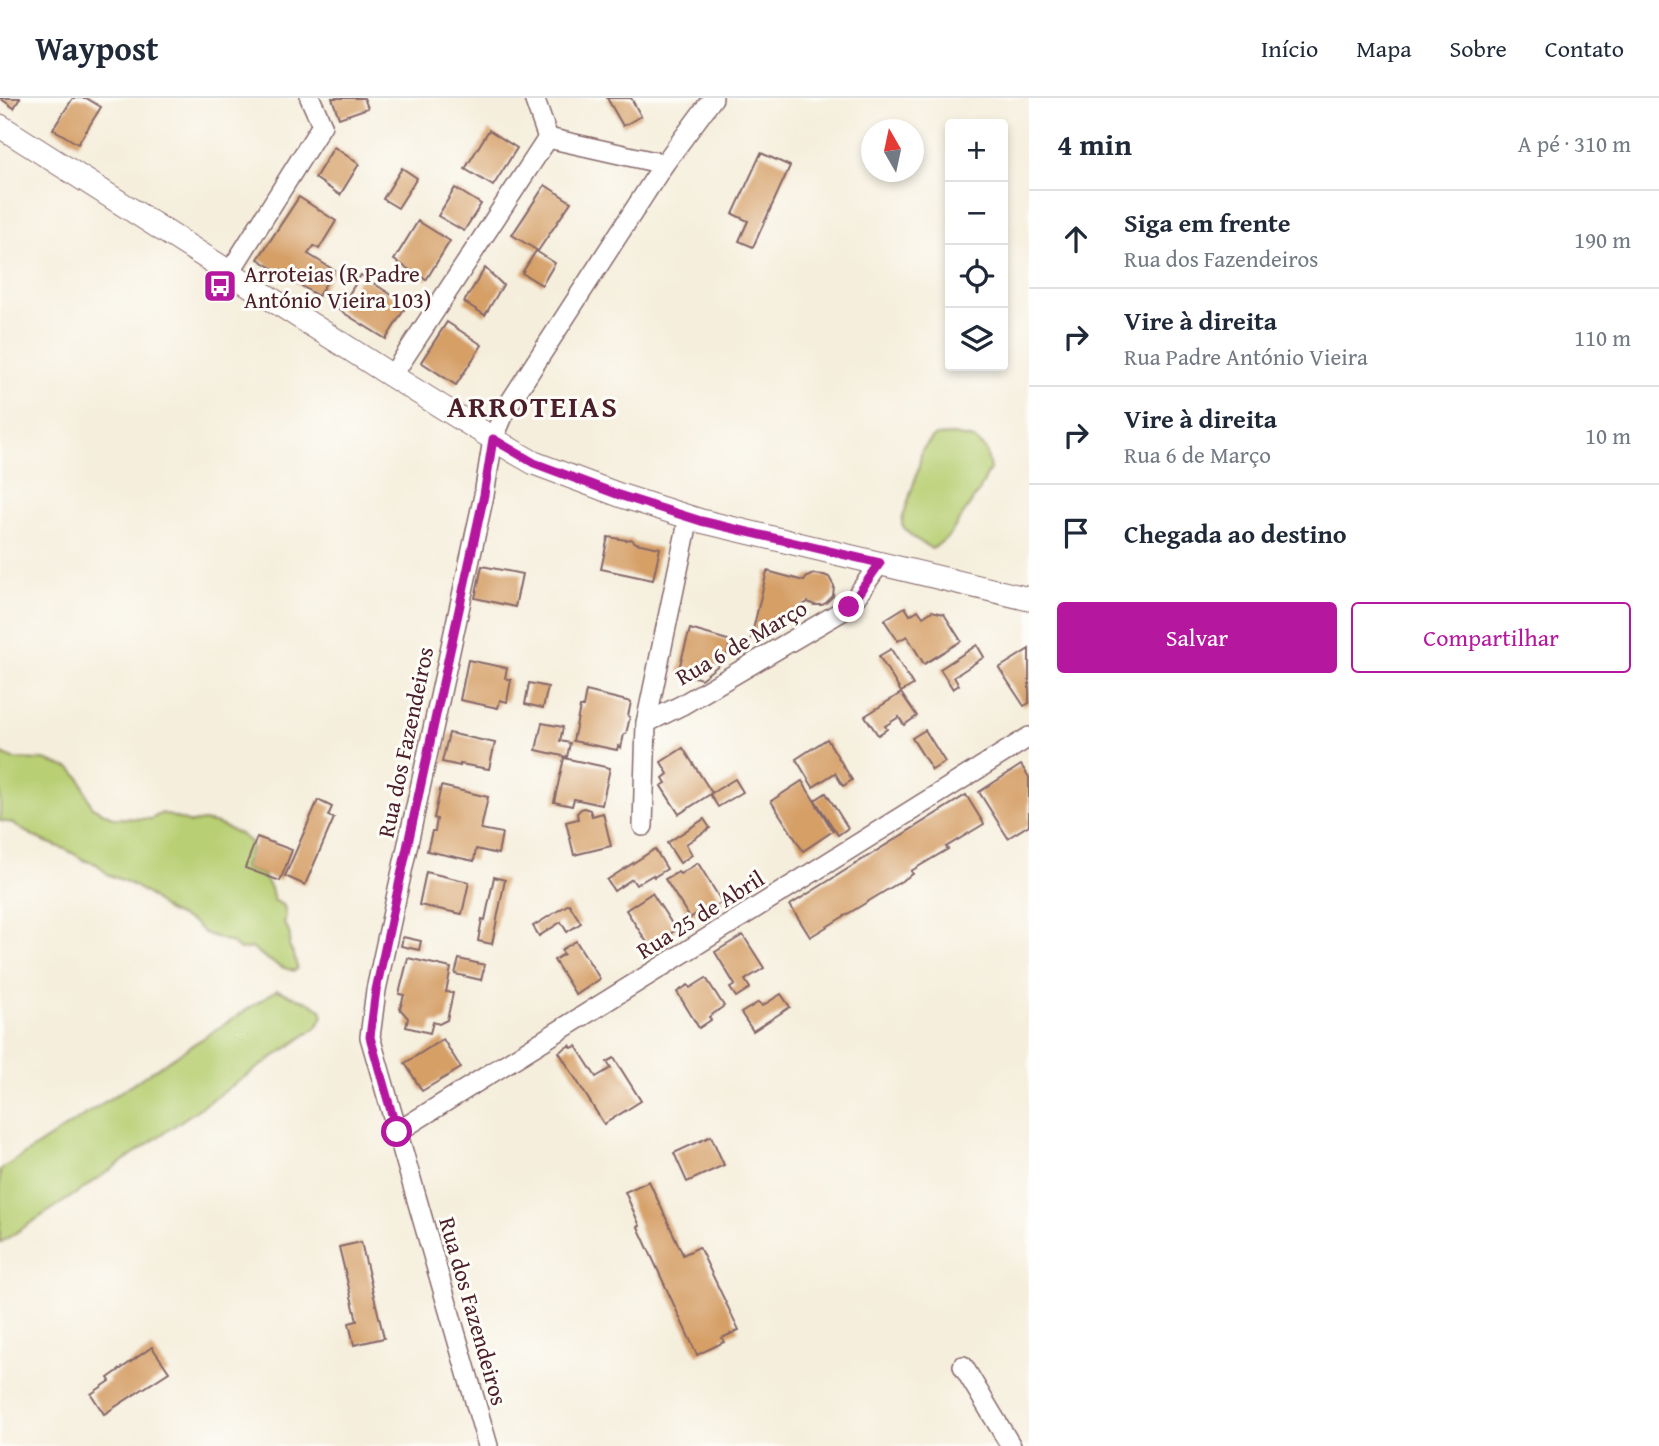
<!DOCTYPE html>
<html lang="pt">
<meta charset="utf-8">
<style>
:root{--surface:#fff;--page:#f6f6f7;--text:#1f2937;--muted:#747a83;--line:#e0e1e3;--accent:#b5179e}
body{margin:0;font-family:"Gentium Book Plus",serif;background:var(--page);color:var(--text)}
.controls{position:absolute;right:21px;top:21px;display:grid;overflow:hidden;border-radius:7px;box-shadow:0 4px 10px #0003}
.controls button{width:63px;height:63px;display:grid;place-items:center;padding:0;border:0;border-bottom:2px solid var(--line);background:var(--surface);color:var(--text);font:35px sans-serif}
.compass{position:absolute;left:861px;top:21px;width:63px;height:63px;border-radius:50%;background:var(--surface);box-shadow:0 4px 10px #0003;rotate:351deg}
.stop{position:absolute;width:21px;height:21px;margin:-16px;border:5px solid #b5179e;border-radius:50%;background:#fff}
.stop.end{background:#b5179e;border-color:#fff;box-shadow:0 2px 7px #0008}
.list{margin:0;padding:0;list-style:none}
h2{display:flex;justify-content:space-between;align-items:center;height:91px;margin:0;padding:0 28px;font-size:30px}
h2 small{font-size:23px;font-weight:400;color:var(--muted)}
.list li{display:grid;grid-template-columns:46px 1fr auto;gap:21px;align-items:center;box-sizing:border-box;height:98px;padding:0 28px;border-top:2px solid var(--line)}
.list b{display:block;font-size:26px;white-space:nowrap}
.list p{margin:0;font-size:23px;white-space:nowrap;color:var(--muted)}
.list em{font-size:23px;font-style:normal;color:var(--muted)}
.actions{display:flex;gap:14px;padding:21px 28px}
.actions a{flex:1;padding:16px 0;border:2px solid var(--accent);border-radius:7px;text-align:center;font-size:24px;color:var(--accent)}
.actions .main{background:var(--accent);color:#fff}
.icon{flex:none;width:38px;height:38px;fill:none;stroke:currentColor;stroke-width:2;stroke-linecap:round;stroke-linejoin:round}
.map{position:relative;flex:none;width:1029px;height:1348px;overflow:hidden}
header{display:flex;align-items:center;gap:42px;box-sizing:border-box;height:98px;padding:0 35px;background:var(--surface);border-bottom:2px solid var(--line)}
header strong{font-size:33px}
nav{display:flex;gap:38px;margin-inline-start:auto;font-size:24px}
main{display:flex}
aside{flex:1;background:var(--surface)}
.map>svg:first-child{display:block}
</style>
<header>
<strong>Waypost</strong>
<nav><a>Início</a><a>Mapa</a><a>Sobre</a><a>Contato</a></nav>
</header>
<main>
<div class="map">
<svg width="1029" height="1348" viewBox="0 0 1029 1348">
<rect width="100%" height="100%" fill="#fdfcf7"/>
<filter id="ink" filterUnits="userSpaceOnUse"><feTurbulence type="fractalNoise" baseFrequency=".0143" numOctaves="2"/><feDisplacementMap in="SourceGraphic" scale="14" xChannelSelector="R" yChannelSelector="G"/><feConvolveMatrix kernelMatrix="1 2 1 2 8 2 1 2 1" color-interpolation-filters="sRGB"/></filter>
<filter id="wash" filterUnits="userSpaceOnUse"><feTurbulence type="fractalNoise" baseFrequency=".00686" numOctaves="4" result="noise"/><feDisplacementMap in="SourceGraphic" scale="28" xChannelSelector="R" yChannelSelector="G"/><feGaussianBlur stdDeviation="1.57" result="paint"/><feColorMatrix in="noise" values="0 0 0 0 0 0 0 0 0 0 0 0 0 0 0 0 0 1.4 0 .05"/><feComposite in="paint" operator="in"/></filter>
<g filter="url(#wash)">
<rect width="100%" height="100%" fill="#f5eedc"/>
<!-- green -->
<g fill="#b8cf73" stroke="#81774f" stroke-width="2">
<polygon points="953,337 974,341 986,352 990,371 979,393 948,439 932,451 911,438 902,427 902,422 918,372 922,352 934,338"/>
<path d="M0 655 13 661 44 662 72 671 80 680 92 709 114 720 151 721 162 715 191 725 204 723 218 726 240 736 250 744 251 750 244 769 245 771 263 777 271 790 274 802 284 808 286 816 284 827 287 829 290 838 289 848 295 860 297 870 295 873C277 870 266 860 252 850L240 852 232 845 204 835 194 825 167 813 146 795 127 784 108 777 97 766 86 763 67 752 39 741 24 733 13 725 0 723Z"/>
<polygon points="277,892 315,907 321,912 323,918 317,929 77,1095 0,1145 0,1072"/>
</g>
<g id="blocks">
<!-- building -->
<g fill="#d59f66">
<polygon points="0,0 20,0 14,10"/>
<polygon points="73,0 86,0 101,9 78,46 53,31"/>
<polygon points="332,0 364,0 368,10 339,20"/>
<polygon points="607,0 631,0 641,18 623,28"/>
<polygon points="489,32 517,50 493,88 465,71"/>
<polygon points="334,49 359,66 340,97 315,80"/>
<polygon points="761,55 790,68 753,149 739,143 748,123 733,116"/>
<polygon points="402,70 417,80 398,110 383,101"/>
<polygon points="545,87 571,104 538,153 512,137"/>
<polygon points="455,90 481,106 464,133 438,118"/>
<polygon points="299,99 336,123 319,151 314,148 308,156 334,172 318,198 258,161"/>
<polygon points="418,123 450,143 426,182 394,162"/>
<polygon points="536,153 555,165 542,187 522,175"/>
<polygon points="485,170 503,187 485,217 464,204"/>
<polygon points="361,177 407,207 386,241 339,212"/>
<polygon points="447,224 482,247 456,287 421,264"/>
<polygon points="608,439 626,442 631,441 636,445 660,450 653,482 601,471"/>
<polygon points="482,468 522,476 515,509 475,500"/>
<polygon points="767,473 804,483 807,479 813,476 824,477 829,479 834,488 833,498 826,505 822,507 814,507 808,504 751,540"/>
<polygon points="905,509 910,517 918,512 923,519 932,513 944,516 961,543 924,566 907,538 898,543 884,522"/>
<polygon points="690,531 731,543 725,562 701,581 678,574"/>
<polygon points="977,547 984,559 954,579 959,587 953,591 940,571"/>
<polygon points="891,551 913,587 901,594 879,558"/>
<polygon points="1029,551 1029,605 1024,608 999,570"/>
<polygon points="468,562 507,570 505,580 511,582 507,604 500,602 498,610 460,602"/>
<polygon points="529,585 548,589 543,610 525,606"/>
<polygon points="586,593 631,604 628,618 630,619 626,636 624,636 621,650 618,648 617,652 573,643 580,609 583,609"/>
<polygon points="901,595 917,618 904,627 899,619 885,628 887,631 878,637 865,618"/>
<polygon points="542,625 563,629 560,643 570,645 567,659 536,652"/>
<polygon points="925,632 945,664 932,672 912,640"/>
<polygon points="449,635 495,645 489,671 460,666 460,668 442,664"/>
<polygon points="827,641 852,682 843,688 835,675 813,689 796,661"/>
<polygon points="683,650 712,695 679,716 661,688 666,685 663,680 668,676 661,664"/>
<polygon points="564,660 610,670 602,707 574,701 572,708 554,704"/>
<polygon points="1021,667 1029,679 1029,727 1008,740 979,694"/>
<polygon points="735,681 743,694 718,709 710,696"/>
<polygon points="802,683 833,733 803,753 771,703"/>
<polygon points="441,688 488,699 481,731 502,735 498,756 476,751 474,763 427,753 432,733 435,733 437,721 434,720"/>
<polygon points="826,695 848,730 838,737 815,702"/>
<polygon points="966,697 984,726 946,749 948,751 911,773 913,776 810,839 790,807"/>
<polygon points="318,702 332,709 328,718 334,720 305,787 285,778"/>
<polygon points="584,710 590,712 592,718 603,715 611,748 574,757 566,724 578,721 577,715 581,711"/>
<polygon points="704,721 710,730 686,746 692,757 680,765 667,745"/>
<polygon points="257,739 292,752 280,783 245,770"/>
<polygon points="655,751 667,771 654,779 653,777 636,787 632,781 614,793 607,782"/>
<polygon points="698,765 722,804 704,816 702,812 690,820 665,781 678,774 680,776"/>
<polygon points="426,774 469,784 462,816 419,807"/>
<polygon points="494,779 505,782 492,846 478,843 482,821 485,822"/>
<polygon points="652,795 676,832 650,849 626,812"/>
<polygon points="569,806 581,825 567,834 561,824 539,838 533,828"/>
<polygon points="743,837 764,870 745,882 750,890 736,899 730,890 735,887 715,854"/>
<polygon points="403,839 421,843 419,852 401,848"/>
<polygon points="576,843 600,881 576,897 554,862 564,856 561,852"/>
<polygon points="408,860 451,870 446,894 453,895 447,922 439,926 433,924 430,935 406,929 408,920 400,911 404,897 399,896"/>
<polygon points="459,861 485,867 481,882 455,876"/>
<polygon points="706,880 724,908 709,919 711,922 699,930 677,894 688,887 690,890"/>
<polygon points="781,896 790,909 753,933 741,915 759,904 762,908"/>
<polygon points="443,941 461,970 422,993 405,965"/>
<polygon points="570,947 572,950 576,948 596,979 611,970 607,964 614,960 641,1003 604,1026 559,954"/>
<polygon points="711,1038 724,1067 687,1084 674,1055"/>
<polygon points="649,1083 683,1157 699,1149 739,1232 722,1240 724,1244 697,1257 638,1129 640,1128 625,1094"/>
<polygon points="361,1144 384,1240 354,1247 349,1225 357,1223 339,1149"/>
<polygon points="152,1249 169,1274 104,1316 91,1296 110,1283 108,1280"/>
</g>
</g>
</g>
<g filter="url(#ink)">
<use href="#blocks" fill-opacity="0" stroke="#866769" stroke-width="2"/>
<g fill="none" stroke-linecap="round" stroke-linejoin="round">
<defs>
<g id="minor">
<polyline points="548,40 664,66"/>
<polyline points="230,174 322,27 310,0"/>
<polyline points="392,278 548,40 534,0"/>
<polyline points="646,625 689,419"/>
<polyline points="643,728 646,625 682,607 849,509 880,465"/>
<polyline points="397,1034 1029,639"/>
<polyline points="963,1268 1011,1348"/>
<polyline points="488,1348 370,939 376,892 484,397 493,341 507,309 664,66 713,0"/>
</g>
<polyline id="tertiary" points="0,28 392,278 513,353 534,365 622,398 701,423 1029,501"/>
</defs>
<!-- minor casing -->
<use href="#minor" stroke="#866769" stroke-width="22"/>
<!-- tertiary casing -->
<use href="#tertiary" stroke="#866769" stroke-width="25"/>
<!-- minor -->
<use href="#minor" stroke="#fff" stroke-width="19"/>
<!-- tertiary -->
<use href="#tertiary" stroke="#fff" stroke-width="23"/>
</g>
</g>
<g fill="none" stroke-linecap="round" stroke-linejoin="round" filter="url(#ink)">
<!-- route -->
<polyline stroke="#b5179e" stroke-width="9" points="397,1034 370,939 376,892 484,397 493,341 534,365 622,398 701,423 880,465 849,509"/>
</g>
<!-- icons -->
<defs>
<symbol id="bus-square" viewBox="-11 -11 22 22"><rect x="-9" y="-9" width="18" height="18" rx="4" fill="#b5179e" stroke="#fdfcf7"/><path d="M-5-6H5V4H4V6H2V4H-2V6H-4V4H-5ZM-3.5-4V0h7V-4ZM-3.5 1.2v1.5H-2V1.2ZM2 1.2v1.5H3.5V1.2Z" fill="#fff"/></symbol>
</defs>
<g fill-rule="evenodd">
<use href="#bus-square" x="201" y="169" width="38" height="38"/>
</g>
<g text-anchor="middle" dominant-baseline="central" stroke-width="6" stroke-linejoin="round" paint-order="stroke">
<!-- poi labels -->
<g font-size="23" fill="#4a1f2b" stroke="#fdfcf7" text-anchor="start">
<text x="244" y="175">Arroteias (R Padre<tspan x="244" dy="26">António Vieira 103)</tspan></text>
</g>
<!-- street labels -->
<g font-size="23" fill="#4a1f2b" stroke="#fdfcf7">
<text transform="translate(741 544) rotate(-30)">Rua 6 de Março</text>
<text transform="translate(405 644) rotate(-78)">Rua dos Fazendeiros</text>
<text transform="translate(700 816) rotate(-32)">Rua 25 de Abril</text>
<text transform="translate(474 1213) rotate(74)">Rua dos Fazendeiros</text>
</g>
<!-- district labels -->
<g font-size="30" font-weight="bold" letter-spacing="2" fill="#4a1f2b" stroke="#fdfcf7">
<text x="533" y="308">ARROTEIAS</text>
</g>
</g>
</svg>
<div class="controls">
<button>+</button>
<button>−</button>
<button><svg class="icon" aria-label="locate" viewBox="0 0 24 24"><circle cx="12" cy="12" r="6"/><path d="M12 2v4M12 18v4M2 12h4M18 12h4"/></svg></button>
<button><svg class="icon" aria-label="layers" viewBox="0 0 24 24"><path d="M12 4l9 5-9 5-9-5zM3 14l9 5 9-5"/></svg></button>
</div>
<svg class="compass" viewBox="-18 -18 36 36"><path d="M0-13l5 13h-10z" fill="#e53935"/><path d="M0 13l5-13h-10z" fill="#747a83"/></svg>
<div class="stop" style="left:397px;top:1034px"></div>
<div class="stop end" style="left:849px;top:509px"></div>
</div>
<aside>
<h2>4 min<small>A pé · 310 m</small></h2>
<ul class="list">
<li><svg class="icon" aria-label="ahead" viewBox="0 0 24 24"><path d="M12 20V5M6 11l6-6 6 6"/></svg><div><b>Siga em frente</b><p>Rua dos Fazendeiros</p></div><em>190 m</em></li>
<li><svg class="icon" aria-label="right" viewBox="0 0 24 24"><path d="M7 20v-9h11M14 6l5 5-5 5"/></svg><div><b>Vire à direita</b><p>Rua Padre António Vieira</p></div><em>110 m</em></li>
<li><svg class="icon" aria-label="right" viewBox="0 0 24 24"><path d="M7 20v-9h11M14 6l5 5-5 5"/></svg><div><b>Vire à direita</b><p>Rua 6 de Março</p></div><em>10 m</em></li>
<li><svg class="icon" aria-label="arrive" viewBox="0 0 24 24"><path d="M6 21V4h12l-3 4 3 4H6"/></svg><div><b>Chegada ao destino</b></div></li>
</ul>
<div class="actions"><a class="main">Salvar</a><a>Compartilhar</a></div>
</aside>
</main>
